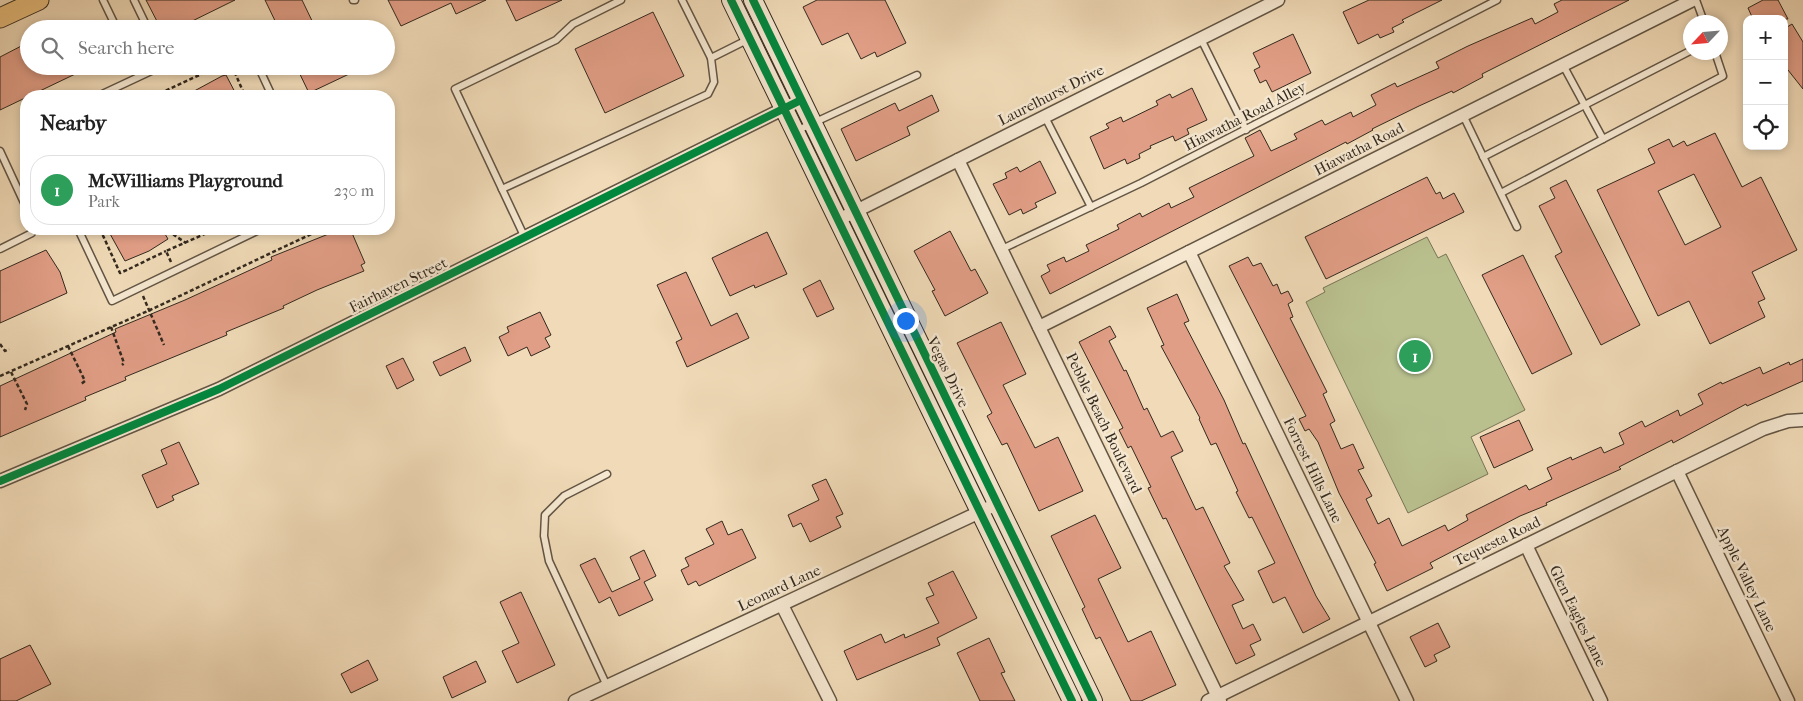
<!DOCTYPE html>
<meta charset="utf-8">
<style>
:root{--surface:#fff;--page:#f6f6f6;--text:#222;--muted:#767676;--line:#e0e0e0;--accent:#111827}
body{margin:0;font-family:"IM FELL French Canon",serif;background:var(--page);color:var(--text)}
.controls{position:absolute;right:15px;top:15px;display:grid;overflow:hidden;border-radius:10px;box-shadow:0 2px 8px #0003}
.controls button{width:45px;height:45px;display:grid;place-items:center;padding:0;border:0;border-bottom:1px solid var(--line);background:var(--surface);color:var(--text);font:25px sans-serif}
.compass{position:absolute;left:1683px;top:15px;width:45px;height:45px;border-radius:50%;background:var(--surface);box-shadow:0 2px 8px #0003;rotate:244deg}
.you{position:absolute;left:905px;top:320px;width:18px;height:18px;margin:-12px;border:4px solid #fff;border-radius:50%;background:#1a73e8;box-shadow:0 0 0 8px #1a73e833}
.badge{display:grid;place-items:center;width:32px;height:32px;border-radius:50%;background:var(--accent);color:#fff;font-size:16px;font-weight:700}
.pin{position:absolute;translate:-50% -50%;border:2px solid #fff;box-shadow:0 1px 5px #0006}
.list{margin:0;padding:0;list-style:none}
h2{display:flex;justify-content:space-between;align-items:center;height:65px;margin:0;padding:0 20px;font-size:21px}
h2 small{font-size:16px;font-weight:400;color:var(--muted)}
.list li{display:grid;grid-template-columns:32px 1fr auto;gap:15px;align-items:center;box-sizing:border-box;height:70px;margin:0 10px 10px;padding:0 10px;border:1px solid var(--line);border-radius:20px}
.list b{display:block;font-size:19px;white-space:nowrap}
.list p{margin:0;font-size:16px;white-space:nowrap;color:var(--muted)}
.list em{font-size:16px;font-style:normal;color:var(--muted)}
.icon{flex:none;width:28px;height:28px;fill:none;stroke:currentColor;stroke-width:2;stroke-linecap:round;stroke-linejoin:round}
.map{position:relative;flex:none;width:1803px;height:701px;overflow:hidden}
.search{position:absolute;background:var(--surface);box-shadow:0 2px 8px #0003;left:20px;top:20px;width:375px;height:55px;display:flex;align-items:center;gap:12px;box-sizing:border-box;padding:0 18px;border-radius:28px;color:var(--muted);font-size:19px}
.panel{position:absolute;background:var(--surface);box-shadow:0 2px 8px #0003;left:20px;top:90px;width:375px;height:145px;border-radius:20px}
.map>svg:first-child{display:block}
</style>
<div class="map">
<svg width="1803" height="701" viewBox="0 0 1803 701">
<rect width="100%" height="100%" fill="#f0dab7"/>
<filter id="stains"><feTurbulence type="fractalNoise" baseFrequency=".004" numOctaves="4"/><feColorMatrix values="0 0 0 0 .2 0 0 0 0 .09 0 0 0 0 .02 0 0 0 .5 -.17"/></filter>
<radialGradient id="worn" r=".72"><stop offset=".6" stop-color="#630" stop-opacity="0"/><stop offset="1" stop-color="#630" stop-opacity=".3"/></radialGradient>
<!-- green -->
<polygon fill="#b9c08e" stroke="#767456" points="1427,237 1438,258 1446,254 1525,410 1471,437 1488,474 1408,513 1306,302 1325,292 1323,288"/>
<!-- building -->
<g fill="#e19e86" stroke="#33291e" fill-rule="evenodd">
<polygon points="146,0 235,0 176,29 161,29"/>
<polygon points="265,0 302,0 316,29 279,29"/>
<polygon points="388,0 486,0 456,14 451,3 401,26"/>
<polygon points="506,0 562,0 516,21"/>
<polygon points="817,0 885,0 906,43 877,57 875,52 861,59 848,33 822,45 803,7"/>
<polygon points="1369,0 1442,0 1402,20 1404,22 1392,28 1394,32 1380,38 1378,34 1358,44 1343,12"/>
<polygon points="1562,0 1629,0 1482,74 1483,77 1453,93 1452,91 1419,106 1372,129 1373,130 1347,144 1346,142 1050,294 1041,276 1050,271 1047,265 1064,257 1066,262 1089,251 1086,245 1119,229 1117,225 1140,213 1142,217 1169,203 1171,208 1194,197 1189,188 1254,156 1245,138 1260,130 1271,151 1297,139 1294,134 1322,120 1325,125 1351,112 1353,117 1376,105 1371,95 1395,83 1397,87 1439,68 1436,62 1468,46 1532,18 1535,24 1558,12 1554,4"/>
<polygon points="1763,0 1778,0 1788,19 1753,19 1748,8"/>
<polygon points="653,12 684,76 605,113 575,49"/>
<polygon points="1792,24 1803,42 1803,89 1784,65 1784,29"/>
<polygon points="1293,34 1311,73 1272,92 1266,80 1260,83 1254,70 1260,67 1253,53"/>
<polygon points="29,42 29,66 92,66 0,110 0,57"/>
<polygon points="296,66 366,66 309,93"/>
<polygon points="226,75 237,96 185,96 222,76"/>
<polygon points="1192,88 1207,120 1187,129 1189,134 1175,141 1173,136 1150,146 1151,148 1139,154 1140,158 1127,164 1125,159 1104,169 1090,137 1109,128 1106,124 1121,117 1123,122 1158,105 1156,101 1170,94 1172,98"/>
<polygon points="932,95 939,111 907,127 910,135 856,161 841,129 895,103 899,111"/>
<path d="M1715 133 1742 187 1761 177 1797 250 1752 272 1765 299 1758 302 1765 317 1710 344 1689 301 1658 316 1597 190 1655 163 1648 149 1669 139 1673 147 1684 141 1687 146ZM1694 174 1721 227 1685 245 1658 191Z"/>
<polygon points="1040,161 1056,193 1035,203 1037,207 1023,214 1021,209 1009,215 993,184 1007,178 1005,173 1017,167 1020,172"/>
<polygon points="1427,177 1436,194 1440,192 1443,199 1454,193 1464,212 1326,279 1305,237"/>
<polygon points="1566,180 1640,325 1601,345 1555,256 1562,252 1539,206 1555,198 1550,188"/>
<polygon points="116,229 162,229 168,239 149,251 125,261 109,232"/>
<polygon points="341,229 346,229 348,234 352,233 365,263 361,265 364,271 317,290 283,306 284,308 226,332 227,335 125,377 126,380 85,397 86,400 0,437 0,386 116,332 115,329 185,300 272,260 271,257"/>
<polygon points="950,231 971,271 975,269 988,293 945,316 932,291 935,290 914,251"/>
<polygon points="767,232 787,274 755,288 754,285 730,296 712,258"/>
<polygon points="46,250 60,272 67,293 0,323 0,271"/>
<polygon points="1523,255 1572,354 1532,374 1482,275"/>
<polygon points="1248,257 1253,266 1261,263 1273,286 1277,284 1281,294 1288,291 1293,301 1288,304 1293,317 1290,318 1327,392 1323,394 1335,421 1330,424 1341,449 1353,444 1364,468 1358,470 1372,496 1366,499 1378,524 1389,518 1402,546 1445,525 1448,531 1468,520 1466,515 1526,485 1529,490 1552,479 1547,468 1571,457 1572,460 1601,447 1604,453 1624,444 1619,433 1642,421 1645,427 1678,410 1680,416 1703,404 1698,394 1721,382 1722,384 1760,367 1763,374 1789,362 1790,365 1803,359 1803,381 1747,406 1746,404 1673,443 1672,440 1619,467 1621,469 1546,503 1547,505 1520,516 1430,563 1433,568 1387,591 1374,564 1376,563 1339,493 1318,442 1309,429 1305,431 1299,419 1306,416 1229,266"/>
<polygon points="686,272 711,326 737,313 749,338 687,367 676,342 682,339 657,285"/>
<polygon points="820,280 834,309 817,317 803,289"/>
<polygon points="1177,294 1189,321 1184,323 1224,400 1243,444 1245,443 1316,596 1330,619 1303,633 1285,597 1273,603 1258,571 1275,563 1252,517 1249,518 1236,492 1238,491 1216,443 1211,445 1199,419 1200,418 1161,346 1164,345 1147,308"/>
<polygon points="540,312 551,335 545,338 550,347 531,356 527,347 508,356 499,337 509,332 507,327"/>
<polygon points="1001,322 1026,374 1003,385 1035,448 1058,437 1083,491 1039,511 1007,443 1002,445 987,416 992,413 957,343"/>
<polygon points="1110,326 1116,337 1109,341 1124,371 1126,370 1144,410 1147,408 1161,437 1173,431 1183,451 1171,457 1196,510 1203,507 1230,563 1224,566 1244,600 1232,605 1243,629 1253,624 1261,640 1250,645 1255,655 1236,664 1166,518 1163,519 1148,488 1151,487 1131,446 1128,448 1119,430 1123,428 1079,342"/>
<polygon points="465,347 471,361 440,376 433,362"/>
<polygon points="403,358 414,380 397,389 386,366"/>
<polygon points="1519,420 1533,450 1494,468 1480,437"/>
<polygon points="179,442 199,484 172,496 174,500 157,508 142,475 167,464 161,450"/>
<polygon points="826,479 843,514 836,517 841,527 810,542 801,523 793,527 788,515 819,500 812,485"/>
<polygon points="1095,515 1121,568 1098,579 1128,642 1151,631 1176,685 1141,701 1131,701 1100,637 1096,639 1082,609 1085,607 1051,536"/>
<polygon points="722,521 728,535 742,529 756,558 699,586 696,581 688,585 681,570 689,566 685,558 714,544 706,529"/>
<polygon points="644,550 656,576 644,582 653,600 619,616 610,597 599,603 580,565 595,558 612,592 640,579 630,557"/>
<polygon points="953,571 977,618 937,638 940,645 857,680 844,651 881,634 885,643 904,634 905,638 939,623 926,598 934,595 928,583"/>
<polygon points="521,592 555,665 517,683 502,651 519,643 500,602"/>
<polygon points="1438,623 1450,647 1434,655 1437,661 1425,667 1410,637"/>
<polygon points="989,638 1005,672 1001,673 1015,701 980,701 957,653"/>
<polygon points="30,645 51,684 16,701 0,701 0,659"/>
<polygon points="368,660 378,680 351,693 341,674"/>
<polygon points="476,661 486,682 452,698 443,677"/>
</g>
<g fill="none" stroke-linecap="round" stroke-linejoin="round">
<defs>
<g id="lane">
<polyline points="103,0 117,29"/>
<polyline points="134,0 148,29"/>
<polyline points="353,0 355,0"/>
<polyline points="621,0 573,24 556,40 455,89 502,189 708,94 714,82 711,58 749,39"/>
<polyline points="682,0 711,58"/>
<polyline points="1696,0 1704,22"/>
<polyline points="238,29 240,29"/>
<polyline points="1201,39 1246,130"/>
<polyline points="1563,65 1603,139 1723,76 1715,52"/>
<polyline points="134,66 139,76"/>
<polyline points="258,66 272,96"/>
<polyline points="98,96 162,66"/>
<polyline points="1463,115 1517,227"/>
<polyline points="1045,117 1091,207"/>
<polyline points="796,131 917,75"/>
<polyline points="0,151 26,207"/>
<polyline points="1483,157 1690,51"/>
<polyline points="502,189 525,238"/>
<polyline points="1501,193 1603,139"/>
<polyline points="78,229 112,301 261,229"/>
<polyline points="0,249 32,233 32,229"/>
<polyline points="1002,249 1141,183 1497,0"/>
<polyline points="607,474 564,496 545,515 544,536 549,561 607,686"/>
</g>
<g id="street">
<polyline points="958,160 1220,701"/>
<polyline points="838,220 1278,0"/>
<polyline points="1189,252 1407,701"/>
<polyline points="1039,327 1693,0"/>
<polyline points="1677,471 1788,701"/>
<polyline points="0,481 219,389 801,100"/>
<polyline points="1526,545 1601,701"/>
<polyline points="782,605 830,701"/>
<polyline points="575,701 997,504"/>
<polyline points="1208,701 1763,429 1788,421 1803,420"/>
</g>
<g id="secondary">
<polyline points="731,0 1072,701"/>
<polyline points="753,0 1093,701"/>
</g>
<polyline id="primary" points="0,18 39,0"/>
</defs>
<!-- lane casing -->
<use href="#lane" stroke="#625544" stroke-width="9"/>
<!-- street casing -->
<use href="#street" stroke="#625544" stroke-width="15"/>
<!-- secondary casing -->
<use href="#secondary" stroke="#33291e" stroke-width="20"/>
<!-- primary casing -->
<use href="#primary" stroke="#33291e" stroke-width="21"/>
<!-- path -->
<g stroke="#33291e" stroke-width="2.5" stroke-dasharray="4 2.5" stroke-linecap="butt">
<polyline points="232,66 245,96"/>
<polyline points="154,96 219,66"/>
<polyline points="100,229 120,273 129,269"/>
<polyline points="169,229 174,235 186,243"/>
<polyline points="171,262 166,251 216,229"/>
<polyline points="129,269 166,251"/>
<polyline points="143,296 164,345"/>
<polyline points="111,327 124,363 122,365"/>
<polyline points="0,344 5,351 9,349"/>
<polyline points="68,346 85,381 80,385"/>
<polyline points="11,372 27,404 25,410"/>
<polyline points="0,376 150,310 322,229"/>
</g>
<!-- lane -->
<use href="#lane" stroke="#f5e7d0" stroke-width="6"/>
<!-- street -->
<use href="#street" stroke="#f5e7d0" stroke-width="12"/>
<!-- secondary -->
<use href="#secondary" stroke="#f5e7d0" stroke-width="18"/>
<!-- primary -->
<use href="#primary" stroke="#e8bd7c" stroke-width="19"/>
<defs>
<g id="cycleway">
<polyline points="731,0 1072,701"/>
<polyline points="753,0 1093,701"/>
<polyline points="0,481 219,389 801,100"/>
</g>
</defs>
<!-- cycleway casing -->
<use href="#cycleway" stroke="#f5e7d0" stroke-width="11"/>
<!-- cycleway -->
<use href="#cycleway" stroke="#00873e" stroke-width="8"/>
</g>
<g text-anchor="middle" dominant-baseline="central" stroke-width="5" stroke-linejoin="round" paint-order="stroke">
<!-- street labels -->
<g font-size="15" fill="#33291e" stroke="#f5e7d0">
<text transform="translate(1051 95) rotate(-27)">Laurelhurst Drive</text>
<text transform="translate(1245 116) rotate(-27)">Hiawatha Road Alley</text>
<text transform="translate(1359 149) rotate(-27)">Hiawatha Road</text>
<text transform="translate(398 285) rotate(-26)">Fairhaven Street</text>
<text transform="translate(948 372) rotate(64)">Vegas Drive</text>
<text transform="translate(1104 423) rotate(64)">Pebble Beach Boulevard</text>
<text transform="translate(1313 470) rotate(64)">Forrest Hills Lane</text>
<text transform="translate(1497 541) rotate(-26)">Tequesta Road</text>
<text transform="translate(1747 579) rotate(64)">Apple Valley Lane</text>
<text transform="translate(779 588) rotate(-25)">Leonard Lane</text>
<text transform="translate(1578 616) rotate(64)">Glen Eagles Lane</text>
</g>
</g>
<rect width="100%" height="100%" filter="url(#stains)"/>
<rect width="100%" height="100%" fill="url(#worn)"/>
</svg>
<div class="controls">
<button>+</button>
<button>−</button>
<button><svg class="icon" aria-label="locate" viewBox="0 0 24 24"><circle cx="12" cy="12" r="6"/><path d="M12 2v4M12 18v4M2 12h4M18 12h4"/></svg></button>
</div>
<svg class="compass" viewBox="-18 -18 36 36"><path d="M0-13l5 13h-10z" fill="#e53935"/><path d="M0 13l5-13h-10z" fill="#767676"/></svg>
<div class="you"></div>
<div class="pin badge" style="left:1415px;top:356px;background:#2e9e5b">1</div>
<div class="search"><svg class="icon" aria-label="search" viewBox="0 0 24 24"><circle cx="10" cy="10" r="6"/><path d="M15 15l6 6"/></svg>Search here</div>
<section class="panel">
<h2>Nearby<small></small></h2>
<ul class="list">
<li><span class="badge" style="background:#2e9e5b">1</span><div><b>McWilliams Playground</b><p>Park</p></div><em>230 m</em></li>
</ul>
</section>
</div>
